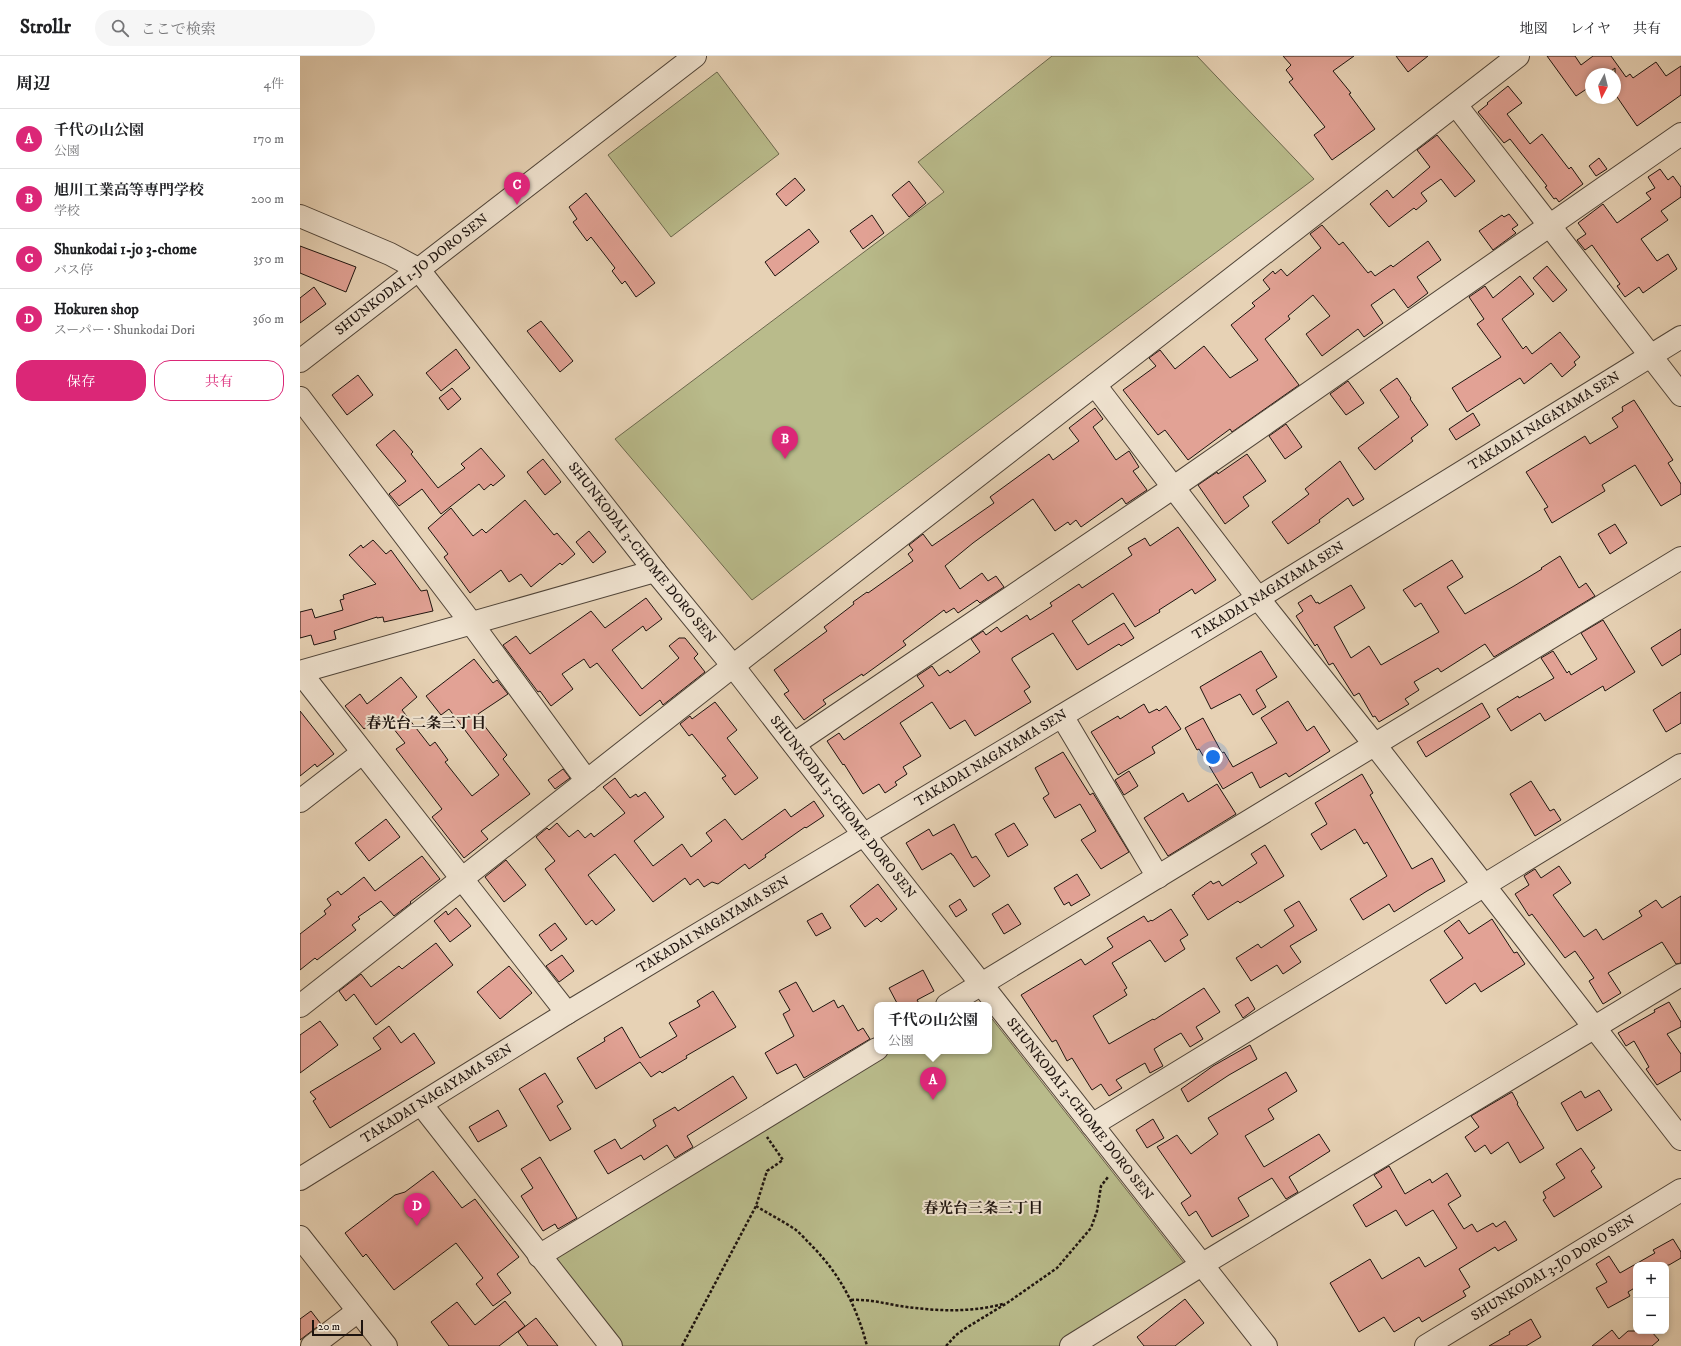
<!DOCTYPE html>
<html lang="ja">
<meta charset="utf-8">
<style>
:root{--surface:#fff;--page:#f6f6f6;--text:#202124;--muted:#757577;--line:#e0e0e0;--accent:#db2777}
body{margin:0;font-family:"IM FELL DW Pica","Noto Serif JP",serif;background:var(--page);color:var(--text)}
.controls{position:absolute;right:12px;bottom:12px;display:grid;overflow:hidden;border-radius:8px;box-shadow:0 2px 6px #0003}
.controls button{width:36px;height:36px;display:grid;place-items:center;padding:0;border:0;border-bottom:1px solid var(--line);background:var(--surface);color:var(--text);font:20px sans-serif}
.compass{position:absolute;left:1285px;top:12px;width:36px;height:36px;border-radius:50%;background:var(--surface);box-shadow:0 2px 6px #0003;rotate:187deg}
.scale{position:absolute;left:12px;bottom:10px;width:51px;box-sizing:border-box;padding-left:4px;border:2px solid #1e140f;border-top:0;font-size:11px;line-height:14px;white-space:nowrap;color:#1e140f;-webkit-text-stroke:3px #efe2cf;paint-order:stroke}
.you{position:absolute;left:913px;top:701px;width:14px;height:14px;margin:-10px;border:3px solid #fff;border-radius:50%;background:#1a73e8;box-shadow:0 0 0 6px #1a73e833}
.badge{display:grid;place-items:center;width:26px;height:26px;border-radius:50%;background:var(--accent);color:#fff;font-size:13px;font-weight:700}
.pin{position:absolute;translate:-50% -33px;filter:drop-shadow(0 1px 2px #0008)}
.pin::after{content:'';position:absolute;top:21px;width:14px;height:12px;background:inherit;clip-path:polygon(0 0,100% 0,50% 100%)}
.popup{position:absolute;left:574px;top:946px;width:118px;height:52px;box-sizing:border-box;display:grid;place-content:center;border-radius:8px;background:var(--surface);filter:drop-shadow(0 1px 3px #0005);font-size:13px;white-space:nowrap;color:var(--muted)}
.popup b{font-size:15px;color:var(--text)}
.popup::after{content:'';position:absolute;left:50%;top:100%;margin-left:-8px;border:8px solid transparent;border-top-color:var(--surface)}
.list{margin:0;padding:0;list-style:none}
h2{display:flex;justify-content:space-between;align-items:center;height:52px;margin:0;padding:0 16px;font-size:17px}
h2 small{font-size:13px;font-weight:400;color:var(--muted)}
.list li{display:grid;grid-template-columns:26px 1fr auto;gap:12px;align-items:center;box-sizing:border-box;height:60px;padding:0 16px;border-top:1px solid var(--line)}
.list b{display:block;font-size:15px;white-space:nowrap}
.list p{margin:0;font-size:13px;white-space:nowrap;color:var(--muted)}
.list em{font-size:13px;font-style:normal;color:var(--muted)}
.actions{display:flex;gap:8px;padding:12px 16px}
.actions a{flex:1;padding:9px 0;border:1px solid var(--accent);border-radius:16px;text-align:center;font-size:14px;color:var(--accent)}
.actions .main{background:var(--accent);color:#fff}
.icon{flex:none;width:22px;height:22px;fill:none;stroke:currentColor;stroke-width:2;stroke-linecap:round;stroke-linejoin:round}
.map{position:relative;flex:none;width:1381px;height:1290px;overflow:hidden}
header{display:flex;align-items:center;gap:24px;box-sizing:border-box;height:56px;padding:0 20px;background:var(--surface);border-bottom:1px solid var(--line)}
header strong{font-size:19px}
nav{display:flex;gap:22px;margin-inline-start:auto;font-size:14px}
.search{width:280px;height:36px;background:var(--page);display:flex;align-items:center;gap:10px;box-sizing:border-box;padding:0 14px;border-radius:22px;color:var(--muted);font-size:15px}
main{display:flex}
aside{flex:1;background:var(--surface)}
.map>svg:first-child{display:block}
</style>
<header>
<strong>Strollr</strong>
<div class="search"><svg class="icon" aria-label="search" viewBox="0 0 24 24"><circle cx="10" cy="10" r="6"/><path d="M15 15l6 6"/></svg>ここで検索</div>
<nav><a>地図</a><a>レイヤ</a><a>共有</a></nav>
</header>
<main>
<aside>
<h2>周辺<small>4件</small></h2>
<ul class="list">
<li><span class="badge">A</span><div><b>千代の山公園</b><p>公園</p></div><em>170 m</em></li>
<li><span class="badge">B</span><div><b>旭川工業高等専門学校</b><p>学校</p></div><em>200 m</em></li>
<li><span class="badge">C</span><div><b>Shunkodai 1-jo 3-chome</b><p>バス停</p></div><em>350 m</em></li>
<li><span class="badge">D</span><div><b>Hokuren shop</b><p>スーパー · Shunkodai Dori</p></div><em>360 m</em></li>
</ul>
<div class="actions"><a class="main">保存</a><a>共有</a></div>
</aside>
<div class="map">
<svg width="1381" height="1290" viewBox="0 0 1381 1290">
<rect width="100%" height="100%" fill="#e7d2b5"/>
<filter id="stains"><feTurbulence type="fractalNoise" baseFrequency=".005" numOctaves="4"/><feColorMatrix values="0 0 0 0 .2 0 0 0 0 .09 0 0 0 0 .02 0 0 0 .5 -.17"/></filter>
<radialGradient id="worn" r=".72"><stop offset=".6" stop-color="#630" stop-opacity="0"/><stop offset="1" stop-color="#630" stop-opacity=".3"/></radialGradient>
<!-- green -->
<g fill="#b9bb8b" stroke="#6c684d">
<polygon points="752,0 897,0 1014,123 452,544 315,383 644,136 618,106"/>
<polygon points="417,16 479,98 371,181 308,99"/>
<polygon points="689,959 888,1212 760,1290 315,1290 248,1204 589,995 689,995"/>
</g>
<!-- building -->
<g fill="#e2a295" stroke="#1e140f">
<polygon points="983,0 1054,0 1033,15 1051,37 1049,38 1075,73 1032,104 1014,79 1025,71 989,26 993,23 986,14 991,9"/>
<polygon points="1096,0 1128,0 1108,16"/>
<polygon points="1247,0 1275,0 1281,9 1293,0 1311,0 1326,21 1330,18 1333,22 1356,6 1366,20 1381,10 1381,39 1337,70 1315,38 1315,12 1307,18 1291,18 1291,30 1276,40"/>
<polygon points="1208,30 1222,47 1207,58 1230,88 1242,78 1269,113 1271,111 1283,128 1259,146 1256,142 1254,143 1245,131 1247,130 1210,83 1204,87 1178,56 1188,48 1187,47"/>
<polygon points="1137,79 1175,125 1155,141 1141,123 1121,137 1127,145 1116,154 1114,152 1089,171 1070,148 1087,134 1093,142 1130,111 1117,94"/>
<polygon points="1299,102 1307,113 1296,120 1289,110"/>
<polygon points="1360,113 1368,124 1373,120 1381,131 1381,141 1361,155 1368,164 1341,183 1357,205 1368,198 1377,213 1343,237 1339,231 1325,241 1317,230 1320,228 1292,189 1285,194 1277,184 1286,178 1278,167 1303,148 1317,167 1351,143 1346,137 1355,132 1348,121"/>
<polygon points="495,122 505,134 486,150 476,138"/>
<polygon points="609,125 626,147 609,161 592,139"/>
<polygon points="286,137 355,227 336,241 325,225 322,228 312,215 315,212 291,181 287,185 273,166 277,163 269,151"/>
<polygon points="1209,158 1218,169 1212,173 1216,177 1193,194 1179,175 1202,159 1204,161"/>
<polygon points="572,159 584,177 563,193 550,175"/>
<polygon points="1022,169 1039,189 1043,186 1068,217 1071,215 1075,220 1091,209 1093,211 1128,185 1141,204 1117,221 1128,237 1108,252 1094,233 1071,249 1083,267 1064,281 1058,273 1022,300 1006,278 1030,260 1013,239 988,260 990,263 965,283 999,329 932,376 930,373 888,404 865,374 858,379 823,334 856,310 849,302 860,294 875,313 904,290 930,322 958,304 931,269 955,250 952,247 970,233 963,224 973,215 975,218 981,213 987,220 1021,192 1010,178"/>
<polygon points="509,173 519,186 475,220 465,206"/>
<polygon points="0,190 56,211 46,236 0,217"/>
<polygon points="1247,210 1267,234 1253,246 1233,222"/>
<polygon points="1220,220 1234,238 1202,263 1223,293 1226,290 1232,298 1260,276 1280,301 1274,306 1276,309 1262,321 1251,307 1224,328 1220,322 1167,356 1152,332 1201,301 1177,268 1184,263 1169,241 1185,230 1193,242"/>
<polygon points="14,231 26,248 0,267 0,242"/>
<polygon points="241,265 273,305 260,316 227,275"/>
<polygon points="156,293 170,312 141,335 126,317"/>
<polygon points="58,319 73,339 47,359 32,339"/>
<polygon points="1097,322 1111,342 1110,343 1128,369 1111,382 1113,385 1075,414 1058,392 1099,361 1080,334"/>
<polygon points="1048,325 1064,347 1046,359 1030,338"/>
<polygon points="152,332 161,343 148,354 139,342"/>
<polygon points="1334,344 1373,404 1368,407 1381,428 1381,438 1361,450 1335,409 1302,429 1305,435 1252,467 1244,453 1248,451 1226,416 1285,380 1290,388 1318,371 1312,362 1323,355 1322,351"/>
<polygon points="795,352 803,363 793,371 816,404 829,395 839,411 833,415 847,434 826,448 822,442 781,471 776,464 770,469 768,466 755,475 733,443 673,487 645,510 660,533 682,517 688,525 696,520 704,531 680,547 677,544 658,557 654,552 646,557 644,554 603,585 606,589 563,620 562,618 523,644 526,648 504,664 484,638 489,635 474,614 527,575 524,571 554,548 553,546 567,536 568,537 613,505 608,498 613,494 609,489 623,478 632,490 694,447 690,441 749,398 753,404 779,385 769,372"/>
<polygon points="1173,357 1180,369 1156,384 1149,373"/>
<polygon points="986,368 1002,391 985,403 969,380"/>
<polygon points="94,374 113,396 111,398 138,432 165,412 161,408 181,392 205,420 193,430 191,428 184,434 179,428 141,458 122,433 99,450 89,438 106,425 76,389"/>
<polygon points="947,398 966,425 943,441 949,450 925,468 898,429 917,416 918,418"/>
<polygon points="243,403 261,426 245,439 227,416"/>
<polygon points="1040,405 1064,443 1053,450 1048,442 1019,464 1020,466 988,488 972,466 1009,438 1005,433"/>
<polygon points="225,444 254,479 257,477 275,498 262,509 260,507 231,531 221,518 209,526 201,514 170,537 144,501 148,498 128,472 151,452 173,480 182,473 186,477"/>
<polygon points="1315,468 1327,487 1310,498 1298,478"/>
<polygon points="878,471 916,524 895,538 892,533 859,554 860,556 835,571 813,537 772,565 788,589 824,567 834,582 821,590 819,588 777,614 753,577 712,602 712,604 730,631 724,635 731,646 675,680 665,664 650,673 632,646 600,667 621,700 603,711 607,718 595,726 597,729 585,737 579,728 563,738 544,708 543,709 527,685 539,677 544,684 624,630 617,620 632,610 639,620 648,614 650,617 680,596 671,583 683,575 686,579 697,571 701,576 727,559 730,564 752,550 750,547 779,528 782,532 832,499 828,492 845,482 850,490"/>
<polygon points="289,475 306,496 293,507 276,486"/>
<polygon points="73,484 86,498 91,494 121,535 127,534 133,555 84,566 83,561 77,562 77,561 34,575 36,583 14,589 11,579 0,582 0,556 12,553 15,562 43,554 40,544 44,543 43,539 76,528 49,499 61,489 63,492"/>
<polygon points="1260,500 1279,532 1286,527 1295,540 1194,601 1185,588 1141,616 1138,612 1114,626 1119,634 1105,643 1109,648 1079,666 1075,660 1073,661 1059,637 1054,640 1033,607 1029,609 1017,588 1015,590 996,560 1003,555 998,547 1011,539 1016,547 1018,546 1019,548 1051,529 1065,552 1034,571 1051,602 1069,590 1081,609 1139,576 1121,547 1115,551 1103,534 1152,504 1163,521 1147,531 1165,558 1214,530 1242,513 1241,512"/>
<polygon points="346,542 362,563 346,575 343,570 312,594 342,633 379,602 369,590 379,582 385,582 398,598 394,602 405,616 363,649 360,644 340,660 297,607 290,612 284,603 262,618 273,633 251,650 240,635 238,636 203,589 216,580 230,598 291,555 305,572"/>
<polygon points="1303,564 1335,616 1305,635 1303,630 1245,665 1240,657 1211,675 1197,653 1218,640 1219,642 1254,622 1241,602 1253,595 1267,617 1269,615 1271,619 1297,603 1281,577"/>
<polygon points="1381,573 1381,598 1362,610 1351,592"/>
<polygon points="961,595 977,621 956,634 966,651 953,659 940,638 911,653 900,631"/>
<polygon points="174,603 193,627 197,624 208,638 178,658 185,667 183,668 207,699 203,703 230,738 181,775 188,783 164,802 132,761 142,753 96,693 105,687 85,662 76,669 73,666 64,673 45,650 60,638 67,648 101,621 117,641 102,654 130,690 135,686 148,704 145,706 172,740 199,719 149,653 141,659 126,640"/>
<polygon points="1381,636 1381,667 1366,676 1353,654"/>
<polygon points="988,645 1007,675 1014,670 1030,695 989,721 986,717 960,732 952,716 923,733 899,693 897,694 885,672 903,662 922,697 924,696 933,711 977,687 961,662"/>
<polygon points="415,646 437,674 427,682 458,722 435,739 422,722 426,720 392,678 389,680 380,668 390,660 392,663"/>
<polygon points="1182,647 1190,661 1126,701 1117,686"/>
<polygon points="844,648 849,657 857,653 859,655 866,650 881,673 852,691 855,697 818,719 791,676 818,660 820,663"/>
<polygon points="0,655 34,698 17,711 15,708 0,720"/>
<polygon points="763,696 790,739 793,737 829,796 801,813 781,784 796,775 780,748 755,762 743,742 749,738 735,712"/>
<polygon points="263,713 270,722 255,733 248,724"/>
<polygon points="829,715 838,730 824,739 815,724"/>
<polygon points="1062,718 1073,737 1070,739 1112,813 1132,802 1145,825 1127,835 1094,856 1089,848 1063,864 1050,843 1087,820 1067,786 1064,788 1055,773 1021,794 1011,778 1027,768 1015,747"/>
<polygon points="315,722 330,742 336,738 338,741 345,736 364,761 334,785 353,810 382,788 391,801 412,785 406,777 425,763 442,784 485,753 491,761 514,745 524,760 506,772 505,771 465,799 466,801 449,813 445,808 418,828 412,826 404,831 398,823 390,829 385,822 353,846 315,798 288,819 315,854 296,869 292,864 286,869 245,813 255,805 236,781 247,772 249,774 257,767 269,781 278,774 285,782 291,777 294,781 325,757 303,731"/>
<polygon points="1231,725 1250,755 1254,753 1261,764 1235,780 1210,738"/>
<polygon points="917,728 936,758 868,800 844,762 883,737 888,746"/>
<polygon points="86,763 100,781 69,805 55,787"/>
<polygon points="714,767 728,789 708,801 695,778"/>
<polygon points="654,768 672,802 676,800 690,820 674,831 653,799 652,799 651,797 622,814 606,787 629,773 633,780"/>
<polygon points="965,789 984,820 940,847 938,845 908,864 892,839 895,838 894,837 911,825 913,828 919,825 922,830 957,807 951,798"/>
<polygon points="122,800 140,823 110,846 111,847 94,860 81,845 58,861 60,863 52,869 56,874 17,904 15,902 0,914 0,878 26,858 24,855 31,849 27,843 38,835 41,839 64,821 75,835"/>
<polygon points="206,804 226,829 204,846 185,821"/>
<polygon points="1259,810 1271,827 1253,839 1284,881 1296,873 1303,884 1342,860 1339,855 1356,844 1362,852 1381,840 1381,907 1376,908 1362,886 1308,917 1321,937 1303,948 1289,925 1294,922 1275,895 1265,902 1232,858 1229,860 1215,838 1229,829 1224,820 1235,813 1241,822"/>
<polygon points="777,818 790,839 771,850 769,846 764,849 754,832"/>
<polygon points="578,828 597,853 581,866 577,862 565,871 550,850"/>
<polygon points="660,843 667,854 656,861 649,850"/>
<polygon points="999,845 1017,874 990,890 1001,906 983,918 977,909 951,925 936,902 958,888 961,892 994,870 984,854"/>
<polygon points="708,848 721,868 704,878 692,858"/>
<polygon points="156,852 171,870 150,886 134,865 146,855 148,859"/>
<polygon points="871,853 888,879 880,884 885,893 865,906 850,884 812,907 827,932 824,934 827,939 793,960 809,988 853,963 854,964 904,932 920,956 896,971 903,983 890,991 881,977 865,986 854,993 863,1010 850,1017 845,1007 816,1024 822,1032 809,1040 801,1028 792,1034 772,1002 767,1005 756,984 752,986 721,939 781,903 785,909 813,891 807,882 844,860 848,866 851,864 852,865"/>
<polygon points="522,857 531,872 516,880 507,865"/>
<polygon points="1192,863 1214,897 1217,896 1225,908 1181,936 1175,927 1146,948 1130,924 1163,902 1144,875 1159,864 1169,878"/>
<polygon points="255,867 267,883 251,895 239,879"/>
<polygon points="136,887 153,909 76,969 54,938 46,945 39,935 61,918 71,931 99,910 102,913"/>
<polygon points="262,899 274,915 259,926 246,910"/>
<polygon points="209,910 232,937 200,963 177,936"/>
<polygon points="623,914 634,935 617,944 620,949 598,949 589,932"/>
<polygon points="496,926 513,956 534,944 538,952 543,949 558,975 563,972 570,983 504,1022 496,1008 477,1018 465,997 494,980 483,958 490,954 479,935"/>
<polygon points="413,935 436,971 386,1000 387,1002 362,1017 360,1015 351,1021 340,1006 296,1033 277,1002 305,985 304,982 322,971 340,1002 377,980 369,967 400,950 397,945"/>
<polygon points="948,941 955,953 943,962 935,949"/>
<polygon points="1369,946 1381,966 1381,971 1367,978 1381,998 1381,1015 1357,1029 1346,1013 1349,1011 1334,985 1326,990 1318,977 1355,956 1354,954"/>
<polygon points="20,965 38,989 0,1017 0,979"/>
<polygon points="89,970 101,987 114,977 135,1007 30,1072 13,1045 16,1043 10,1036 81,993 73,982"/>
<polygon points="950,989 957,1003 929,1019 888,1046 881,1033 913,1010"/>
<polygon points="986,1016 997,1035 968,1053 974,1063 945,1080 964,1111 1019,1078 1030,1095 989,1121 998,1136 986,1143 972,1122 938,1142 949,1160 912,1181 896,1155 889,1160 881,1147 891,1140 857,1091 877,1079 891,1098 918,1078 908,1062"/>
<polygon points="245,1017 263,1046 257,1050 271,1073 250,1085 219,1033"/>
<polygon points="433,1020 447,1042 387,1080 393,1091 375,1102 367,1089 344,1104 341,1099 308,1118 294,1095 315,1083 321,1093 356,1070 353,1064 375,1051 378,1055"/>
<polygon points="1299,1034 1312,1054 1277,1075 1261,1047 1281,1035 1285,1042"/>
<polygon points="1212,1036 1218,1047 1217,1048 1244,1092 1220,1107 1208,1086 1191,1098 1185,1089 1175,1096 1165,1081 1179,1071 1171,1060"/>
<polygon points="198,1054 207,1070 178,1086 169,1071"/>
<polygon points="853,1063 864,1082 847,1092 836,1074"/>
<polygon points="1281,1092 1295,1112 1291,1115 1302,1131 1254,1161 1243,1144 1246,1142 1243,1136 1265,1122 1256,1108"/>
<polygon points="240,1101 277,1162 258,1173 255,1168 243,1175 221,1140 233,1132 221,1113"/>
<polygon points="1089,1110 1105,1138 1130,1123 1132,1127 1147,1117 1161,1140 1148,1148 1164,1173 1172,1168 1177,1176 1193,1167 1196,1171 1205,1165 1217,1184 1198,1195 1195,1191 1159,1213 1170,1231 1163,1235 1166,1240 1122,1266 1119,1261 1094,1276 1084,1261 1059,1276 1030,1227 1070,1203 1082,1223 1119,1201 1125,1211 1157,1192 1133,1154 1106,1170 1096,1154 1066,1171 1053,1149 1082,1131 1074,1119"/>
<polygon points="133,1115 162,1152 175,1143 219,1201 197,1218 211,1237 193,1250 176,1228 183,1222 156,1187 94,1234 66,1198 63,1201 45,1177 95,1139 105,1136"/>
<polygon points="1373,1183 1381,1196 1381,1202 1369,1209 1336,1209 1336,1231 1328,1236 1330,1240 1308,1252 1296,1232 1307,1226 1296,1208 1309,1200 1320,1217 1355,1197 1353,1194"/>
<polygon points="885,1243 904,1267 875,1290 844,1290 837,1281"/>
<polygon points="205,1245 225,1270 199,1290 149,1290 131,1266 157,1246 175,1269"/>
<polygon points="11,1255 21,1268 0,1284 0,1263"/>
<polygon points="236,1262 258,1290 228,1290 218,1276"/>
<polygon points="1231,1263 1241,1281 1226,1290 1189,1290 1210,1278 1209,1276"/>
<polygon points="1312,1274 1319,1283 1328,1275 1351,1275 1359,1284 1352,1290 1292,1290"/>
</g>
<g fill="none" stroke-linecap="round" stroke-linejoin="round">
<defs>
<g id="minor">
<polyline points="1156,49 1381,339"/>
<path id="s1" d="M0 160 90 198 118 213 355 515 433 610 564 779 966 1290"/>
<path id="s2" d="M0 305 395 0"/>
<polyline points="795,329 958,542 1075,689 1381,1083"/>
<polyline points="0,342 172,568 287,725"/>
<polyline points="0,616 267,957"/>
<polyline points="0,616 355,515"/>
<polyline points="762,660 858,821"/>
<polyline points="494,688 874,431 1381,78"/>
<polyline points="0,745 62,697"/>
<polyline points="647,949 1381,502"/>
<polyline points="0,950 433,610 1218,0"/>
<polyline points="121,1048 311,1290"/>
<polyline points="792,1069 1381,709"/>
<path id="s3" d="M0 1123 267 957 958 542 1381 281"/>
<polyline points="0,1181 86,1290"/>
<polyline points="239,1200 577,993"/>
<polyline points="12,1290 58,1255"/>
<polyline points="771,1290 903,1208 1381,919"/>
<path id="s4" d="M1126 1290 1381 1134"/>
</g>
</defs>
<!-- minor casing -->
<use href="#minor" stroke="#504438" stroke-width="24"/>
<!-- path -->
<g stroke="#1e140f" stroke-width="2.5" stroke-dasharray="3 2" stroke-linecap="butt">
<path d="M456 1150C469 1158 483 1165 496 1174 501 1178 506 1184 511 1189 540 1218 557 1251 567 1290"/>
<path d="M551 1244C568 1243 583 1247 600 1250 634 1255 669 1257 703 1248"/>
<polyline points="382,1290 456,1150 467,1115 483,1104 467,1081"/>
<polyline points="646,1290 656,1279 666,1272 707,1247 757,1212 791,1172 797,1155 801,1130 808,1121"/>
</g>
<!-- minor -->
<use href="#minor" stroke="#efe2cf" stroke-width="22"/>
</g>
<g text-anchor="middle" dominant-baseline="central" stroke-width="4" stroke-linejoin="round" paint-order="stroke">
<!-- street labels -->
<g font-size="14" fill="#1e140f" stroke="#efe2cf">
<text stroke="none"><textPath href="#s2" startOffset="141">SHUNKODAI 1-JO DORO SEN</textPath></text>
<text stroke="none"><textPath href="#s3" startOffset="1457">TAKADAI NAGAYAMA SEN</textPath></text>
<text stroke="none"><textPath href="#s1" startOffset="491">SHUNKODAI 3-CHOME DORO SEN</textPath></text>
<text stroke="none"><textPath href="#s3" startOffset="1133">TAKADAI NAGAYAMA SEN</textPath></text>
<text stroke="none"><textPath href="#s3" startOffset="809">TAKADAI NAGAYAMA SEN</textPath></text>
<text stroke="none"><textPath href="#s1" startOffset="815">SHUNKODAI 3-CHOME DORO SEN</textPath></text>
<text stroke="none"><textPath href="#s3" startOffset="485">TAKADAI NAGAYAMA SEN</textPath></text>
<text stroke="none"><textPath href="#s3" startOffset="161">TAKADAI NAGAYAMA SEN</textPath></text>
<text stroke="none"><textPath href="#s1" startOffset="1199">SHUNKODAI 3-CHOME DORO SEN</textPath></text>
<text stroke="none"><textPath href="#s4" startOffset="149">SHUNKODAI 3-JO DORO SEN</textPath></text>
</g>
<!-- neighbourhood labels -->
<g font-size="15" font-weight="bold" fill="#1e140f" stroke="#efe2cf">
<text x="126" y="667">春光台二条三丁目</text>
<text x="683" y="1152">春光台三条三丁目</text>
</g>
</g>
<rect width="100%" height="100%" filter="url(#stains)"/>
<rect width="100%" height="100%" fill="url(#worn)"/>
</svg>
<div class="controls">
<button>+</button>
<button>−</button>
</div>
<svg class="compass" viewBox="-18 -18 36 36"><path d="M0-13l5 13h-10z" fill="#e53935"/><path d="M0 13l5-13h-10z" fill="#757577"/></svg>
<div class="scale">20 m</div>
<div class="you"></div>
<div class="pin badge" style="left:633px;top:1044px">A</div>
<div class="popup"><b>千代の山公園</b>公園</div>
<div class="pin badge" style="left:485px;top:403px">B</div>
<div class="pin badge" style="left:217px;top:149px">C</div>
<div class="pin badge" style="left:117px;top:1170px">D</div>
</div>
</main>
